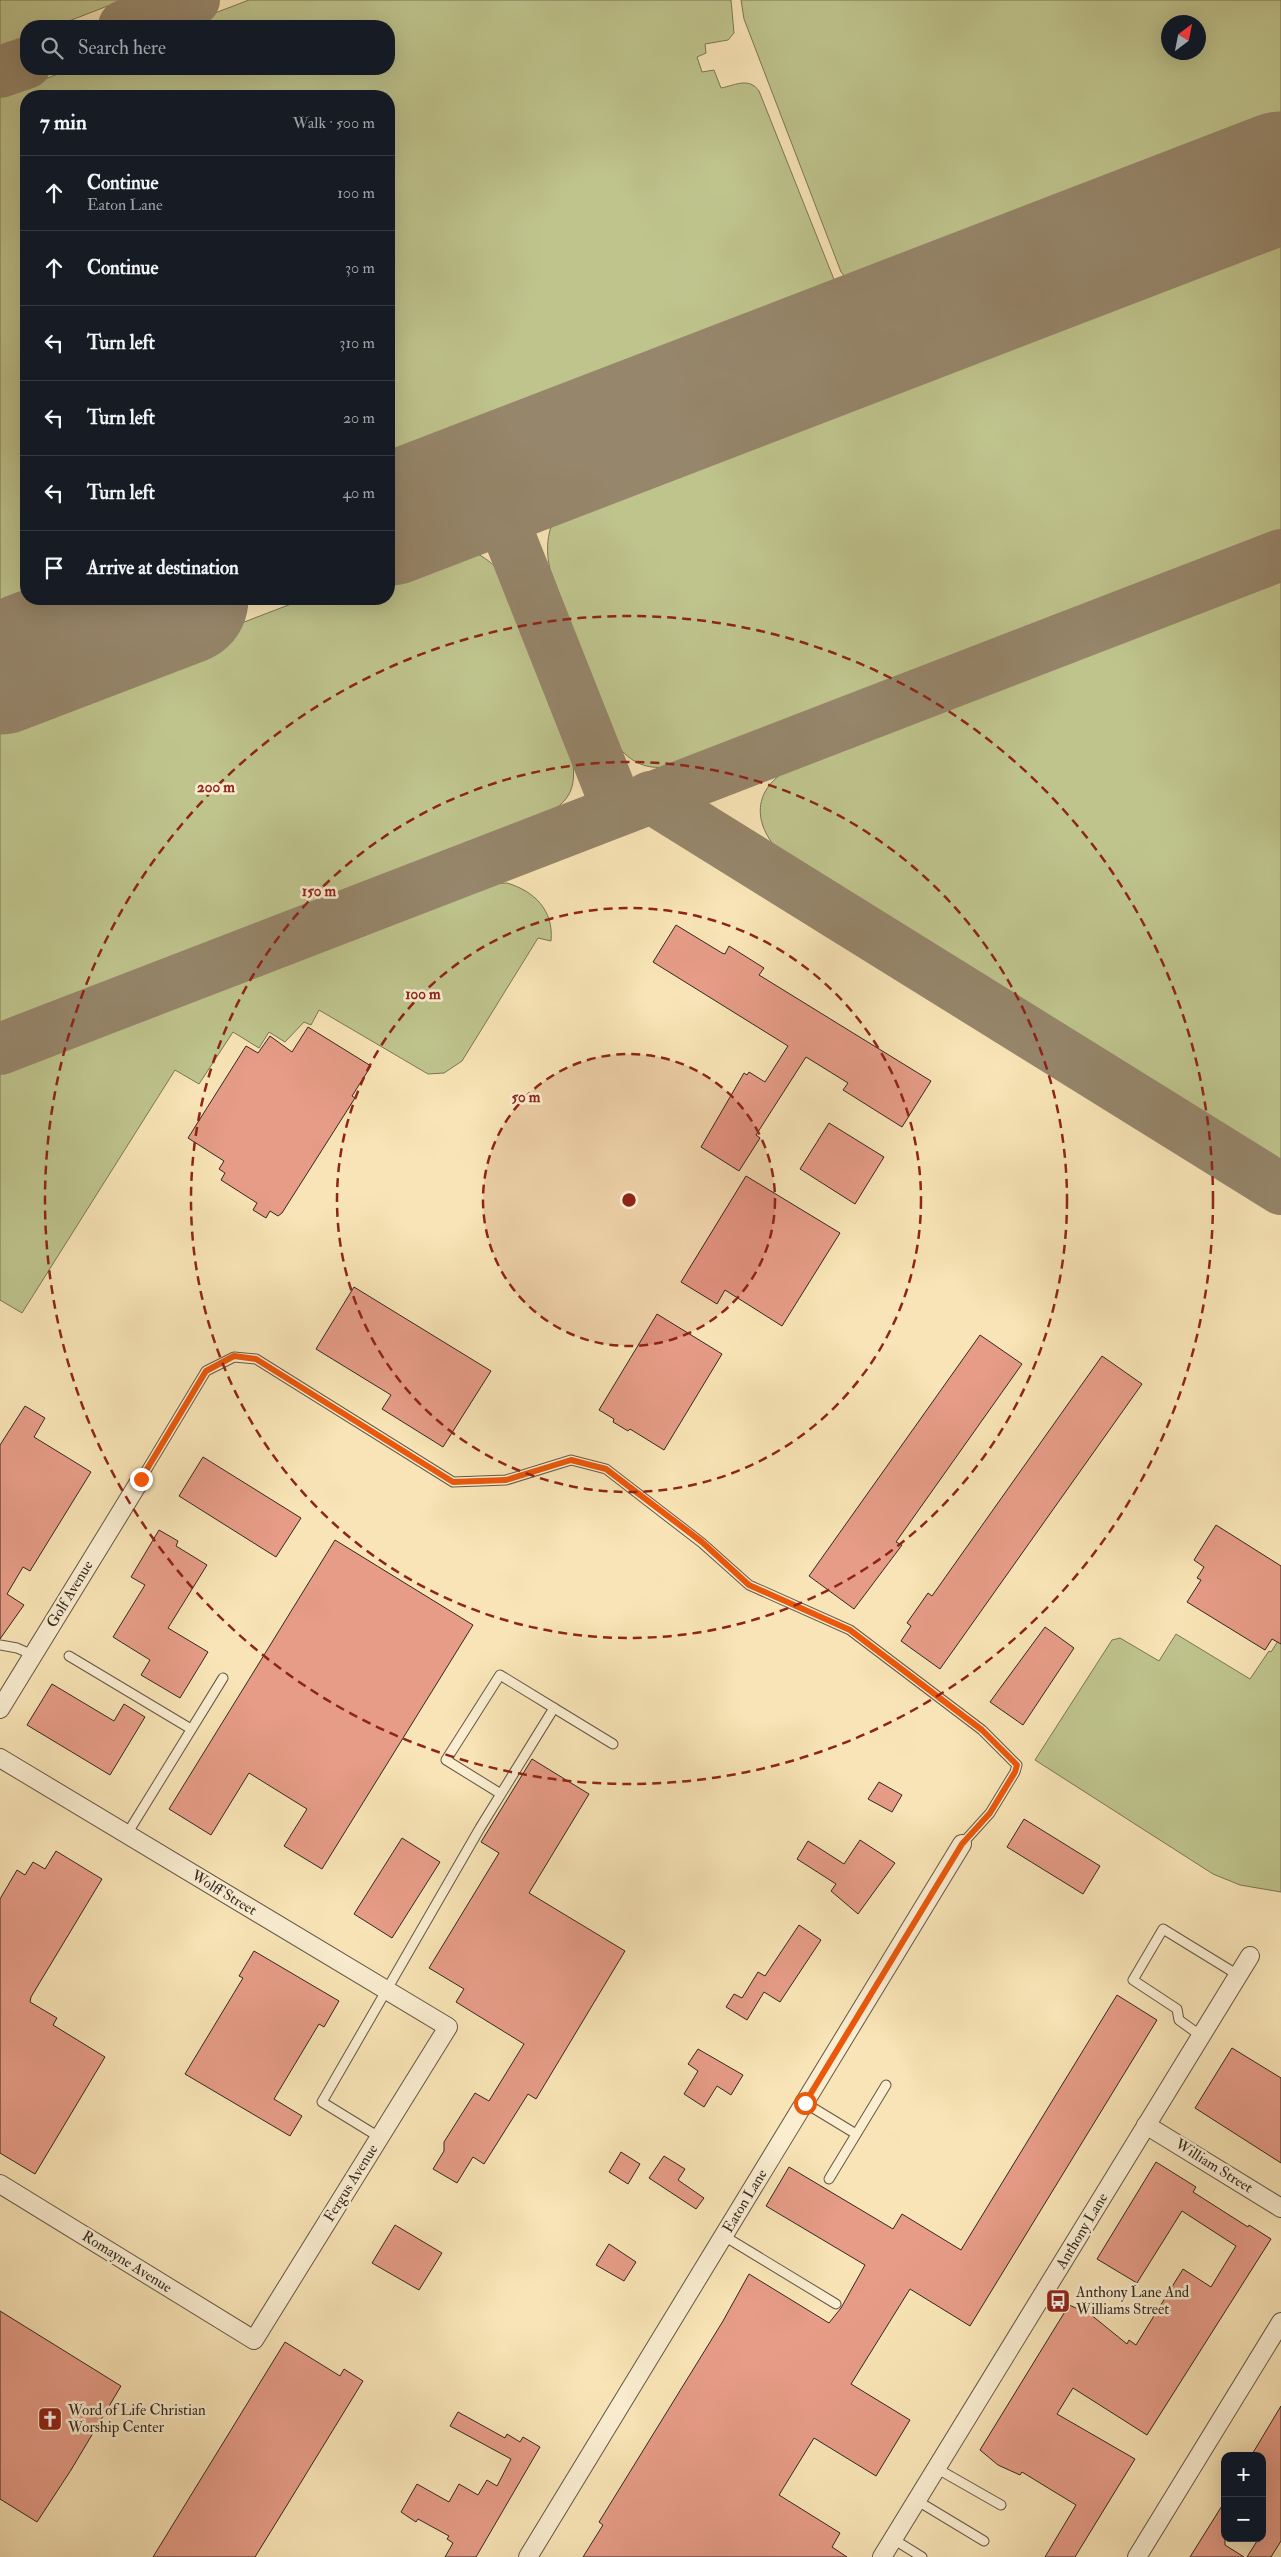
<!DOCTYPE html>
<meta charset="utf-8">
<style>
:root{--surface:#171b24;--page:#20242c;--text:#f1f3f6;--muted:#9ea1a6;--line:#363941}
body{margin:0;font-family:"IM FELL Double Pica",serif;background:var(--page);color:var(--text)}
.controls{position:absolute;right:15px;bottom:15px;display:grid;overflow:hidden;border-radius:10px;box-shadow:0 5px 20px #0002}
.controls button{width:45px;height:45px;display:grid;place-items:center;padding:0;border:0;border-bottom:1px solid var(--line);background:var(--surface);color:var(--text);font:25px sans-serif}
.compass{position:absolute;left:1161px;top:15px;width:45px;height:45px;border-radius:50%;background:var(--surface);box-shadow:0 5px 20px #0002;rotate:32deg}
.stop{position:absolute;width:15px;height:15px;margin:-11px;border:4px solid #ea580c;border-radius:50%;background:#fff}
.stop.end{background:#ea580c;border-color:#fff;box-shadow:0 1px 5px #0008}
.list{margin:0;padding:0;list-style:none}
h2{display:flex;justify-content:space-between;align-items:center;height:65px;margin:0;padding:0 20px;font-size:21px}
h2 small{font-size:16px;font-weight:400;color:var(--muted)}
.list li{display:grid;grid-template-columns:32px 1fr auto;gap:15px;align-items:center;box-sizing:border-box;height:75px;padding:0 20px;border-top:1px solid var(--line)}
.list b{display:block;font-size:19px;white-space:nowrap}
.list p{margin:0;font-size:16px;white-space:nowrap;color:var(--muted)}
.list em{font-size:16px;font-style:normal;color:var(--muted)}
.icon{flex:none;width:28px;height:28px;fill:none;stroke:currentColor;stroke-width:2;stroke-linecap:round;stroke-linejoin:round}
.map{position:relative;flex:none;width:1281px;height:2557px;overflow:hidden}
.search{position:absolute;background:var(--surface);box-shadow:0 5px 20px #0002;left:20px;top:20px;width:375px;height:55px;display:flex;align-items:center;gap:12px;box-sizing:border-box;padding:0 18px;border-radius:20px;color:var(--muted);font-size:19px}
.panel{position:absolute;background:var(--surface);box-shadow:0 5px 20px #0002;left:20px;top:90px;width:375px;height:515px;border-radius:20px}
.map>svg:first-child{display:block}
</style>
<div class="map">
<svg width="1281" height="2557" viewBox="0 0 1281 2557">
<rect width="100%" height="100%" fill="#f8e4b6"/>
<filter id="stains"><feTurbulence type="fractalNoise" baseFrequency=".004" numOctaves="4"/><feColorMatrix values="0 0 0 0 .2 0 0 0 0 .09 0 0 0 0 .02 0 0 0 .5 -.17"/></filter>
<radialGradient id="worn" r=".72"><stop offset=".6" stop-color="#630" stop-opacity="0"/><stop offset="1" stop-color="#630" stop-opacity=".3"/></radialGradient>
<!-- green -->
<g fill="#bfc48d" stroke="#797656" fill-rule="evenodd">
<polygon points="0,0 123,0 56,26 26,26 26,38 0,48"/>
<path d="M249 0H731L734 33 728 40 705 44 706 53 697 57 702 72 714 70 721 88C736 85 749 77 759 91L835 282 830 301 389 471V96H26V599H55L0 620V96L71 69H389V26H181Z"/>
<path d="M741 0H1281V123L860 290 851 284 841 272 744 19ZM1168 22H1198V52H1168Z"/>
<path d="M1281 222V531L668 767C650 769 636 765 623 752 611 741 606 718 601 703 583 659 567 614 550 569 544 544 549 519 567 499Z"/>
<path d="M442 546C470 546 489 557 505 578L571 752C579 791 569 805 533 820L0 1025V716L304 599H389V566Z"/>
<path d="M1281 579V1170L787 859C753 829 748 791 792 767Z"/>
<path d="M507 883C534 891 554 910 551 941L538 938 462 1061 444 1073 428 1074 319 1010 311 1025 304 1022 285 1042 269 1032 259 1048 233 1032 199 1084 175 1070 22 1313 0 1300V1072L488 884Z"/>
<polygon points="1176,1634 1250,1679 1269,1651 1271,1652 1278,1641 1281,1643 1281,1892 1240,1885 1213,1874 1035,1760 1112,1640 1120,1638 1159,1661"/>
</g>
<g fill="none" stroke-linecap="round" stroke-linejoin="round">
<!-- taxiway -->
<g stroke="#96866b" stroke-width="52">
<polyline points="124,26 194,0"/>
<polyline points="0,72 26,63"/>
<polyline points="488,482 618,810"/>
<polyline points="650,797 1281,1189"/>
<polyline points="0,1049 1281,555"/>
</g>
<!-- runway -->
<g stroke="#96866b" stroke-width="131">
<polyline points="389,520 1281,177"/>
<polyline points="0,669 183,599"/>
</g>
</g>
<!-- building -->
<g fill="#e69c87" stroke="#332820">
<polygon points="676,925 722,953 725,954 729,946 764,968 759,975 931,1081 902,1127 843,1090 848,1083 806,1057 756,1135 760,1138 739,1171 701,1147 744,1073 747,1075 749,1072 765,1082 788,1046 653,962"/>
<polygon points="308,1027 371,1066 352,1096 355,1098 282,1213 278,1216 270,1211 266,1218 253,1210 257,1203 221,1180 225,1173 219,1169 224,1161 188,1138 246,1046 258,1053 270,1036 292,1052"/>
<polygon points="829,1123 884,1157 855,1204 800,1169"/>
<polygon points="746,1176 840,1233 782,1326 725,1290 717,1304 681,1282"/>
<polygon points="354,1287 491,1371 443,1447 382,1409 391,1395 316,1349"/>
<polygon points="657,1314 722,1354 664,1450 630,1429 628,1431 613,1422 614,1419 599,1410"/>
<polygon points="980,1335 1022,1364 896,1542 902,1545 854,1609 809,1576"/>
<polygon points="1102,1356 1142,1384 940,1669 901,1641 911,1626 907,1623 928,1593 932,1596"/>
<polygon points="25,1406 45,1418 34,1437 91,1472 30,1571 23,1567 7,1594 24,1605 0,1639 0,1445"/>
<polygon points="203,1457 301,1518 276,1557 179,1496"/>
<polygon points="1216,1525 1281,1566 1281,1644 1272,1639 1265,1650 1187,1602 1201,1580 1197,1578 1204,1567 1194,1560"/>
<polygon points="159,1530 178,1541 176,1546 207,1565 168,1628 208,1652 180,1698 141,1675 150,1660 113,1637 145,1585 131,1577"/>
<polygon points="335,1540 473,1625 322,1869 284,1846 307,1809 249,1773 211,1835 169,1809"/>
<polygon points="1045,1627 1074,1648 1023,1725 990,1702"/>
<polygon points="52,1684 114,1721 124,1704 145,1717 110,1775 27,1725"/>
<polygon points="532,1759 589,1794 529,1893 625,1951 536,2099 528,2094 484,2164 473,2157 457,2183 433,2169 444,2151 444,2142 475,2093 489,2101 524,2044 456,2002 464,1989 429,1968 499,1853 481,1842"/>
<polygon points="879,1782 902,1795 892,1812 868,1799"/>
<polygon points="1024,1819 1100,1866 1083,1894 1007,1847"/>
<polygon points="402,1838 440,1862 392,1938 354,1914"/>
<polygon points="860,1840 895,1863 858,1914 831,1891 836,1884 797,1859 808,1841 844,1864"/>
<polygon points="56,1851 102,1879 31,1997 30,2002 57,2018 53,2025 105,2057 35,2174 0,2153 0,1899 17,1870 25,1875 33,1862 45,1869"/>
<polygon points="799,1925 821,1940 780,2002 764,1992 747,2020 726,2007 734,1994 742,1998 758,1972 765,1976"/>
<polygon points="254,1951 339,2001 324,2027 319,2024 274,2099 302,2116 290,2136 185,2074 243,1978 239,1976"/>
<polygon points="1117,1995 1157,2020 970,2326 910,2289 851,2384 910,2420 876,2476 814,2438 779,2495 840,2533 832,2547 847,2557 583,2557 603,2525 599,2522 723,2321 749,2274 829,2323 841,2308 865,2265 766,2206 789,2167 893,2229 902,2214 961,2250"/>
<polygon points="1232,2048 1281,2078 1281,2163 1195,2108"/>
<polygon points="698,2049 743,2075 731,2095 717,2086 704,2107 684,2094 698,2071 688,2064"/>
<polygon points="621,2152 640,2164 628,2184 609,2172"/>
<polygon points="664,2156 685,2169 678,2180 704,2198 696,2209 649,2178"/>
<polygon points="1156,2162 1196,2187 1193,2192 1248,2227 1249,2225 1271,2239 1147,2435 1073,2388 1057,2414 1135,2459 1075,2557 1045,2557 1076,2505 1022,2472 1020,2475 998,2465 980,2450 1069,2305 1090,2314 1127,2344 1129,2340 1136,2345 1183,2269 1211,2287 1236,2246 1182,2211 1137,2283 1097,2259"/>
<polygon points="395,2225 442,2253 419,2290 372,2263"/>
<polygon points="609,2244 636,2262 624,2281 596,2265"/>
<polygon points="0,2311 121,2386 71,2470 37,2522 0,2499"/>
<polygon points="285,2342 340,2376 344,2369 363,2381 284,2510 255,2557 153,2557"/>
<polygon points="1281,2406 1281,2541 1271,2557 1247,2557 1259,2538 1262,2538 1262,2456 1251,2456"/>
<polygon points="458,2412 505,2438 507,2434 520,2442 523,2437 540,2447 476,2557 445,2557 453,2543 447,2539 449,2536 418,2519 416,2522 401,2512 417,2484 449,2502 459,2484 478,2495 487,2480 497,2486 511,2459 450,2426"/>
<polygon points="1225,2501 1225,2545 1244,2557 1190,2557"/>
</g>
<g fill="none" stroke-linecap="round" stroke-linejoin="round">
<defs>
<g id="lane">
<polyline points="141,1479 206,1371 234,1357 256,1359 453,1482 506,1480 571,1460 606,1469 702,1543 749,1585 850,1630 982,1730 1017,1765 1015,1772 990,1813 962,1844"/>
<polyline points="0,1645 17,1648 33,1655"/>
<polyline points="69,1656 191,1729"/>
<polyline points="554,1708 613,1744"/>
<polyline points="127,1834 223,1678"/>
<polyline points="1201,2036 1179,2020 1177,2009 1133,1980 1163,1929 1238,1975"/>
<polyline points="805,2103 856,2134"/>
<polyline points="379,2137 322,2102 480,1828 554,1708 500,1675 446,1760 501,1794"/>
<polyline points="829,2179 886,2085"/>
<polyline points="724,2236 836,2304"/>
<polyline points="936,2468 1001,2505"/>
<polyline points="916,2500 984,2541"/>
<polyline points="893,2539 922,2557"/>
</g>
<g id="street">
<polyline points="0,1709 141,1479"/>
<polyline points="0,1758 448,2027 254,2340 0,2184"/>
<polyline points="1146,2125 1281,2208"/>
<polyline points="528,2557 962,1844"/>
<polyline points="882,2557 1250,1956"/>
<polyline points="1137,2557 1281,2322"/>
</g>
</defs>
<!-- lane casing -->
<use href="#lane" stroke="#645746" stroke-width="11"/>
<!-- street casing -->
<use href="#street" stroke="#645746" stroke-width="20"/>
<!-- lane -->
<use href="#lane" stroke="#faedd0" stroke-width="9"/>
<!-- street -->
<use href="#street" stroke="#faedd0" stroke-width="18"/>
</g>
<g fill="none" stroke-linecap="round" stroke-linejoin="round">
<!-- route -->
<polyline stroke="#ea580c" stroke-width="6" points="141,1479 206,1371 234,1356 256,1359 453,1482 506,1480 571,1460 606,1469 702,1542 749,1585 850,1630 982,1730 1017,1765 1015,1772 990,1813 962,1844 805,2103"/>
</g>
<!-- distance rings -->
<circle cx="629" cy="1200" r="146" fill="#8f2418" fill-opacity=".12"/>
<g fill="none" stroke="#8f2418" stroke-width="2.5" stroke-dasharray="9 6">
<circle cx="629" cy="1200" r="146"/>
<circle cx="629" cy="1200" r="292"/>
<circle cx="629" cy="1200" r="438"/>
<circle cx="629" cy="1200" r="584"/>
</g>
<!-- icons -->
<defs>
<symbol id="bus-square" viewBox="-11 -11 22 22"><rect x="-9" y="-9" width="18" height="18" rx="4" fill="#8f2418" stroke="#faedd0"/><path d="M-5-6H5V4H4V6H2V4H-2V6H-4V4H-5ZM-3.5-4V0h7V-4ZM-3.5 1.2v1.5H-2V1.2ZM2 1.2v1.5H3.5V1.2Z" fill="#fff"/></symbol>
<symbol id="church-square" viewBox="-11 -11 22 22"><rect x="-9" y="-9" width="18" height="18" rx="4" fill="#8f2418" stroke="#faedd0"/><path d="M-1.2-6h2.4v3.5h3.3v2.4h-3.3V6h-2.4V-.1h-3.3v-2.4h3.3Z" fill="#fff"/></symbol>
</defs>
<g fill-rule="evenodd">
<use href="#bus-square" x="1044" y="2287" width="28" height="28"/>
<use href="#church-square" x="36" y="2405" width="28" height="28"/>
</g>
<g text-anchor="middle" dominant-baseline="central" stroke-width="5" stroke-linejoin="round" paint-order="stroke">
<!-- street labels -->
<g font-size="15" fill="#332820" stroke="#faedd0">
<text transform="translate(70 1594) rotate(-59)">Golf Avenue</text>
<text transform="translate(224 1893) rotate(31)">Wolff Street</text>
<text transform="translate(1214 2166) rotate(32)">William Street</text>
<text transform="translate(351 2183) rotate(-58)">Fergus Avenue</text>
<text transform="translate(745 2201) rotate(-59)">Eaton Lane</text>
<text transform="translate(1082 2231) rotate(-59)">Anthony Lane</text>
<text transform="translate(127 2262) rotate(32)">Romayne Avenue</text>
</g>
<!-- poi labels -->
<g font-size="15" fill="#332820" stroke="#faedd0" text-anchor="start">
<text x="1076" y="2292">Anthony Lane And<tspan x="1076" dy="17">Williams Street</tspan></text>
<text x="68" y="2410">Word of Life Christian<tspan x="68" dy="17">Worship Center</tspan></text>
</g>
</g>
<circle cx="629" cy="1200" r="8" fill="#8f2418" stroke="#faedd0" stroke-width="2.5"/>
<g font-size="15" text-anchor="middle" font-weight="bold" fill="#8f2418" stroke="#faedd0" stroke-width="5" stroke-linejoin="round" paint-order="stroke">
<text x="216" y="792">200 m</text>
<text x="319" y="896">150 m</text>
<text x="423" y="999">100 m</text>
<text x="526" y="1102">50 m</text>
</g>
<rect width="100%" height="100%" filter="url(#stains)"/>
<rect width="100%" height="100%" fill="url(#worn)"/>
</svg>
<div class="controls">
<button>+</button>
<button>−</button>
</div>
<svg class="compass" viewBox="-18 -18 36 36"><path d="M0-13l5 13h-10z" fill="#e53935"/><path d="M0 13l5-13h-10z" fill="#9ea1a6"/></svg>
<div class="stop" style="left:805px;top:2103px"></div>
<div class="stop end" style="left:141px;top:1479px"></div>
<div class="search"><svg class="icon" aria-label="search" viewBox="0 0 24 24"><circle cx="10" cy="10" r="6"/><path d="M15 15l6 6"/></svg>Search here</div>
<section class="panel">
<h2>7 min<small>Walk · 500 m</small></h2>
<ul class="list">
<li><svg class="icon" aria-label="ahead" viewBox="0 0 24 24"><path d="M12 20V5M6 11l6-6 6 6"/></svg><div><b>Continue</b><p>Eaton Lane</p></div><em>100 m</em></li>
<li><svg class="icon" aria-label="ahead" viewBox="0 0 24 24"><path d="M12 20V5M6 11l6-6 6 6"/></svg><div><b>Continue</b></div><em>30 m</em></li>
<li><svg class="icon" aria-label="left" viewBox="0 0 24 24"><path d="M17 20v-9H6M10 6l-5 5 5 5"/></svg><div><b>Turn left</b></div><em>310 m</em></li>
<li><svg class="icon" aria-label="left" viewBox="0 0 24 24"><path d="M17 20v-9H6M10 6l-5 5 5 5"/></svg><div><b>Turn left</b></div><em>20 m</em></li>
<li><svg class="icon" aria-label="left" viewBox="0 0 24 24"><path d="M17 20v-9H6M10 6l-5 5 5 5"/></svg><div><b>Turn left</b></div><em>40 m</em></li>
<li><svg class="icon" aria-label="arrive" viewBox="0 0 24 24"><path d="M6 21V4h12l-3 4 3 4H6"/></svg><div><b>Arrive at destination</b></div></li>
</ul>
</section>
</div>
